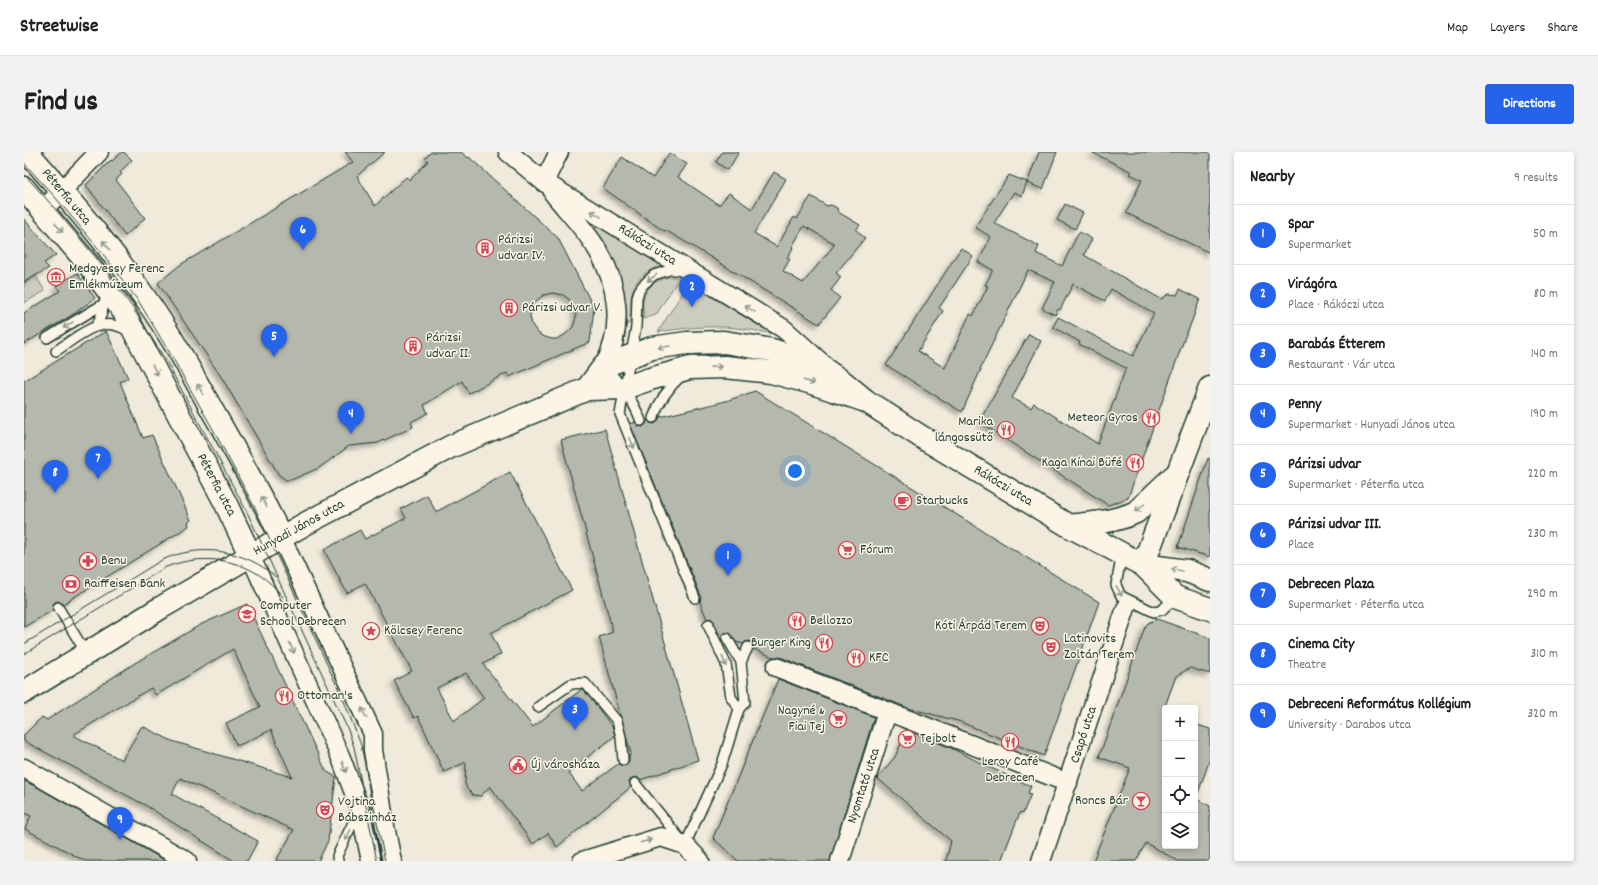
<!DOCTYPE html>
<meta charset="utf-8">
<style>
:root{--surface:#fff;--page:#f2f2f2;--text:#202124;--muted:#757577;--line:#e0e0e0;--accent:#2563eb}
body{margin:0;font-family:Dekko,sans-serif;background:var(--page);color:var(--text)}
.controls{position:absolute;right:12px;bottom:12px;display:grid;overflow:hidden;border-radius:4px;box-shadow:0 2px 6px #0003}
.controls button{width:36px;height:36px;display:grid;place-items:center;padding:0;border:0;border-bottom:1px solid var(--line);background:var(--surface);color:var(--text);font:20px sans-serif}
.you{position:absolute;left:771px;top:319px;width:14px;height:14px;margin:-10px;border:3px solid #fff;border-radius:50%;background:#1a73e8;box-shadow:0 0 0 6px #1a73e833}
.badge{display:grid;place-items:center;width:26px;height:26px;border-radius:50%;background:var(--accent);color:#fff;font-size:13px;font-weight:700}
.pin{position:absolute;translate:-50% -33px;filter:drop-shadow(0 1px 2px #0008)}
.pin::after{content:'';position:absolute;top:21px;width:14px;height:12px;background:inherit;clip-path:polygon(0 0,100% 0,50% 100%)}
.list{margin:0;padding:0;list-style:none}
h2{display:flex;justify-content:space-between;align-items:center;height:52px;margin:0;padding:0 16px;font-size:17px}
h2 small{font-size:13px;font-weight:400;color:var(--muted)}
.list li{display:grid;grid-template-columns:26px 1fr auto;gap:12px;align-items:center;box-sizing:border-box;height:60px;padding:0 16px;border-top:1px solid var(--line)}
.list b{display:block;font-size:15px;white-space:nowrap}
.list p{margin:0;font-size:13px;white-space:nowrap;color:var(--muted)}
.list em{font-size:13px;font-style:normal;color:var(--muted)}
.icon{flex:none;width:22px;height:22px;fill:none;stroke:currentColor;stroke-width:2;stroke-linecap:round;stroke-linejoin:round}
.map{position:relative;flex:none;width:1186px;height:709px;overflow:hidden;border-radius:4px}
header{display:flex;align-items:center;gap:24px;box-sizing:border-box;height:56px;padding:0 20px;background:var(--surface);border-bottom:1px solid var(--line)}
header strong{font-size:19px}
nav{display:flex;gap:22px;margin-inline-start:auto;font-size:14px}
.intro{display:flex;align-items:center;justify-content:space-between;box-sizing:border-box;height:96px;padding:0 24px}
h1{margin:0;font-size:28px}
.button{padding:10px 18px;border-radius:4px;background:var(--accent);color:#fff;font-size:14px;font-weight:700}
main{display:flex;gap:24px;padding:0 24px}
aside{flex:1;background:var(--surface);border-radius:4px;box-shadow:0 2px 6px #0003}
.map>svg:first-child{display:block}
</style>
<header>
<strong>Streetwise</strong>
<nav><a>Map</a><a>Layers</a><a>Share</a></nav>
</header>
<div class="intro"><h1>Find us</h1><a class="button">Directions</a></div>
<main>
<div class="map">
<svg width="1186" height="709" viewBox="0 0 1186 709">
<defs>
<filter id="shadow"><feDropShadow dx="-3.5" dy="3.5" stdDeviation="2" flood-color="#0004"/></filter>
</defs>
<rect width="100%" height="100%" fill="#efeada"/>
<filter id="ink" filterUnits="userSpaceOnUse"><feTurbulence type="fractalNoise" baseFrequency=".025" numOctaves="2"/><feDisplacementMap in="SourceGraphic" scale="8" xChannelSelector="R" yChannelSelector="G"/><feConvolveMatrix kernelMatrix="1 2 1 2 8 2 1 2 1" color-interpolation-filters="sRGB"/></filter>
<g filter="url(#ink)">
<!-- green -->
<g fill="#cccdbf" stroke="#76857a">
<path d="M559 64 637 111C632 117 622 119 616 126 601 143 611 156 605 172L601 173Z"/>
<polygon points="12,124 21,139 0,151 0,131"/>
<path d="M649 125 655 126 632 163 619 167C620 161 618 156 619 150 621 134 634 126 649 125Z"/>
<path d="M665 130 729 170 751 179V182C738 180 725 177 712 176 686 173 660 176 634 180Z"/>
</g>
<!-- building -->
<g fill="#b5b9ad" stroke="#1f3d34" fill-rule="evenodd" filter="url(#shadow)">
<polygon points="98,0 100,0 108,8 96,20 98,22 92,28 121,66 101,84 62,33 87,8 88,9"/>
<path d="M321 0H361L333 24 351 54 382 25 386 28 404 9 401 6 407 0H437L444 6 445 5 534 86 570 156 566 190 485 225 483 221 445 241 438 229 400 253 404 261 387 270 389 275 354 291 325 294 295 316 267 328H262L255 323 198 226 134 131 156 113 329 10ZM529 141 539 143 546 148 551 157 552 165 549 175 542 182 533 187H528L518 184 514 181 508 173 506 164 507 156 512 149 520 143Z"/>
<polygon points="698,0 715,0 704,18 692,10"/>
<polygon points="1015,0 1033,0 1019,37 1003,31"/>
<polygon points="1067,0 1186,0 1186,101 1102,61 1118,28 1106,22 1108,20"/>
<path d="M645 1 663 12 654 25 695 53 705 41 728 57 750 20 762 27 730 81 753 95 770 65 773 67 787 44 803 54 807 53 813 56 814 60 836 73 832 78 841 86 812 121 817 125 807 138 816 146 795 172 665 92 641 78 640 79 579 36 598 5 629 26ZM780 74 811 92 779 131 759 119 766 107 763 106 769 96 768 95Z"/>
<polygon points="985,23 1003,30 998,44 990,40 970,71 1015,94 1012,101 1038,114 1055,80 1068,87 1060,103 1137,147 1145,142 1153,143 1156,137 1176,147 1164,179 1163,179 1104,346 1084,353 955,270 1005,182 1017,189 988,246 1007,256 1010,251 1074,292 1102,216 1055,192 1056,190 1029,175 1034,165 1109,204 1130,161 1087,137 1081,149 1049,132 1036,158 1034,157 1031,163 1018,156 1031,130 1004,118 956,217 957,217 938,260 862,213 937,96 949,104 915,156 919,159 894,199 921,216 946,162 949,164 964,134 961,133 969,118 954,110 967,85 951,75"/>
<polygon points="1041,52 1059,61 1051,77 1033,68"/>
<polygon points="0,67 32,103 20,111 25,116 0,130"/>
<polygon points="53,121 71,146 51,161 0,192 0,161 36,139 32,134"/>
<polygon points="82,179 104,226 96,230 119,286 128,283 167,368 164,371 165,374 39,452 34,449 31,450 29,452 29,458 0,475 0,229"/>
<polygon points="731,239 1075,450 1020,604 934,569 884,556 756,505 749,505 730,497 729,492 726,489 721,490 719,492 712,490 706,481 700,481 698,483 695,482 689,468 686,466 683,467 676,450 677,444 606,272 611,270 614,274 619,275 622,272 623,268 626,271 630,272 633,270 636,265 702,249"/>
<path d="M581 277 674 608 616 628 613 625 608 626 605 629 607 635 533 695 524 681 509 692 466 634 457 644 449 643 443 637 441 631 442 610 420 620 394 564 390 566 370 529 388 519 341 431 323 441 300 398 336 378 341 387 382 366 377 357 403 343 412 360 486 320 548 438 467 481 477 502 459 512 509 575 558 537 564 543 589 576 591 584 544 620 558 639 594 612 599 614 603 613 605 610V604L607 602 575 485 589 480 537 288ZM442 521 460 546 430 569 413 536Z"/>
<polygon points="1184,306 1186,307 1186,405 1154,395"/>
<path d="M223 452 302 619 312 625 304 689 294 709H252L270 678 156 626 148 642 234 689 223 709H210L121 653 0 589V583L18 565 23 568 111 511 178 472ZM209 497 236 555 202 571 213 594 247 578 268 625 148 589 118 574 98 608 49 583 127 536 132 543Z"/>
<polygon points="1133,467 1186,486 1186,522 1166,516 1152,524 1141,554 1141,694 1171,694 1171,646 1186,654 1186,709 1154,709 1122,691 1112,709 1069,709 1106,616 1075,605 1121,475 1124,471"/>
<polygon points="754,527 850,565 806,709 714,709 689,686"/>
<polygon points="1171,572 1186,577 1186,607 1173,644 1171,644"/>
<polygon points="883,578 927,596 967,616 1007,634 1004,641 1007,642 999,661 996,660 977,709 922,709 927,689 853,626 871,605"/>
<polygon points="0,629 13,635 142,709 61,709 1,677 7,664 0,661"/>
</g>
<g fill="none" stroke-linecap="round" stroke-linejoin="round">
<defs>
<g id="lane">
<polyline points="657,118 645,118 630,123 619,133 615,139 613,145 612,175 596,262 671,446"/>
<polyline points="73,173 78,161 81,148"/>
<polyline points="23,186 81,151"/>
<path d="M32 199C55 184 77 161 104 179"/>
<path d="M580 214C598 233 608 246 617 269"/>
<path d="M629 266C635 249 644 236 658 223"/>
<polyline points="1098,402 1092,433 1097,444 1130,460 1138,458 1151,445"/>
<polyline points="34,455 62,501"/>
<polyline points="685,472 684,473 702,512 707,545 715,557"/>
<polyline points="717,510 724,495"/>
<polyline points="514,555 547,532 561,531 593,569 597,585 599,608"/>
<polyline points="611,631 661,693 698,612 715,557 721,550 717,510 703,486"/>
<polyline points="314,709 313,704 334,660"/>
</g>
<g id="street">
<polyline points="484,0 520,30 760,177 801,214"/>
<polyline points="520,30 535,0"/>
<path d="M529 41C544 60 561 77 573 97 595 132 600 177 580 214"/>
<polyline points="19,58 75,0"/>
<polyline points="257,385 349,582 349,598 361,674 368,709"/>
<polyline points="226,403 317,606 336,657 347,709"/>
<polyline points="752,515 1044,631"/>
<polyline points="0,616 163,709"/>
<polyline points="558,709 637,685 661,693 676,709"/>
<polyline points="816,709 863,560"/>
<polyline points="1017,709 1102,456"/>
</g>
<g id="secondary">
<path d="M3 0C45 47 86 94 121 146 146 181 167 220 188 258 212 300 236 342 257 385"/>
<polyline points="0,36 65,113 100,160 201,350 226,403"/>
<polyline points="563,237 580,214 628,196 663,191 700,190 748,198 792,212 819,230 842,249 896,284 1045,374 1119,413 1151,445 1186,457"/>
<path d="M1045 374C1068 371 1092 370 1112 360L1150 324"/>
<polyline points="1119,413 1186,236"/>
<polyline points="1119,413 1163,419 1186,428"/>
<polyline points="0,540 138,455 279,373 426,295 563,237 600,236 626,227 666,216 701,215 747,220 785,230 842,249"/>
</g>
</defs>
<!-- lane casing -->
<use href="#lane" stroke="#1f3d34" stroke-width="12"/>
<!-- street casing -->
<use href="#street" stroke="#1f3d34" stroke-width="21"/>
<!-- secondary casing -->
<use href="#secondary" stroke="#1f3d34" stroke-width="25"/>
<!-- lane -->
<use href="#lane" stroke="#fcf5e5" stroke-width="9"/>
<!-- street -->
<use href="#street" stroke="#fcf5e5" stroke-width="18"/>
<!-- secondary -->
<use href="#secondary" stroke="#fcf5e5" stroke-width="22"/>
<!-- tram -->
<g stroke="#1f3d34" stroke-width="1">
<polyline points="0,11 31,45 79,102 115,150 147,203 190,279 231,356 320,549 337,593 361,709"/>
<polyline points="0,22 26,51 73,107 108,155 141,207 223,360 324,578 330,595 353,709"/>
<path d="M0 492 138 408C176 391 220 397 252 425"/>
<path d="M0 502 142 415C184 399 231 408 259 445"/>
</g>
</g>
<!-- one-way arrows -->
<defs><path id="oneway-shaft" d="M-6 0H5M1.5-3L5.5 0L1.5 3" fill="none" stroke-width="1.6" stroke-linecap="round" stroke-linejoin="round"/></defs>
<g stroke="#8e998c">
<use href="#oneway-shaft" transform="translate(572 62) rotate(-149)"/>
<use href="#oneway-shaft" transform="translate(35 76) rotate(50)"/>
<use href="#oneway-shaft" transform="translate(82 93) rotate(-129)"/>
<use href="#oneway-shaft" transform="translate(628 126) rotate(144)"/>
<use href="#oneway-shaft" transform="translate(726 157) rotate(-149)"/>
<use href="#oneway-shaft" transform="translate(44 173) rotate(148)"/>
<use href="#oneway-shaft" transform="translate(640 195) rotate(171)"/>
<use href="#oneway-shaft" transform="translate(692 215) rotate(-1)"/>
<use href="#oneway-shaft" transform="translate(131 218) rotate(62)"/>
<use href="#oneway-shaft" transform="translate(785 230) rotate(16)"/>
<use href="#oneway-shaft" transform="translate(176 237) rotate(-119)"/>
<use href="#oneway-shaft" transform="translate(608 291) rotate(68)"/>
<use href="#oneway-shaft" transform="translate(240 350) rotate(-118)"/>
<use href="#oneway-shaft" transform="translate(1116 356) rotate(138)"/>
<use href="#oneway-shaft" transform="translate(1153 418) rotate(-171)"/>
<use href="#oneway-shaft" transform="translate(1095 439) rotate(62)"/>
<use href="#oneway-shaft" transform="translate(268 496) rotate(65)"/>
<use href="#oneway-shaft" transform="translate(700 509) rotate(69)"/>
<use href="#oneway-shaft" transform="translate(340 561) rotate(-115)"/>
<use href="#oneway-shaft" transform="translate(320 615) rotate(70)"/>
<use href="#oneway-shaft" transform="translate(324 683) rotate(116)"/>
<use href="#oneway-shaft" transform="translate(622 689) rotate(-16)"/>
</g>
</g>
<!-- icons -->
<defs>
<symbol id="building-ring" viewBox="-11 -11 22 22"><circle r="9.5" fill="#fcf5e5" stroke="#d1495b" stroke-width="1.5"/><path d="M-4-6H4V6H1V3H-1V6H-4ZM-2.5-4.3h1.7v1.8h-1.7ZM.8-4.3h1.7v1.8H.8ZM-2.5-1h1.7V.8h-1.7ZM.8-1h1.7V.8H.8Z" fill="#d1495b"/></symbol>
<symbol id="museum-ring" viewBox="-11 -11 22 22"><circle r="9.5" fill="#fcf5e5" stroke="#d1495b" stroke-width="1.5"/><path d="M0-6L6-3V-2H-6V-3ZM-5-1h2V3h-2ZM-1-1h2V3h-2ZM3-1h2V3H3ZM-6 4H6V6H-6Z" fill="#d1495b"/></symbol>
<symbol id="restaurant-ring" viewBox="-11 -11 22 22"><circle r="9.5" fill="#fcf5e5" stroke="#d1495b" stroke-width="1.5"/><path d="M-5-6h1v4h1v-4h1v4h1v-4h1v5L-1.5 .5V6h-2V.5L-5-1ZM5-6V6H3V1.5H1.5Q1.5-4 5-6Z" fill="#d1495b"/></symbol>
<symbol id="cafe-ring" viewBox="-11 -11 22 22"><circle r="9.5" fill="#fcf5e5" stroke="#d1495b" stroke-width="1.5"/><path d="M-5.5-4.5H6V0H3Q3 3.5 0 3.5H-2.5Q-5.5 3.5-5.5 0ZM3-3.2v2h1.7v-2ZM-6 4.5H4V6H-6Z" fill="#d1495b"/></symbol>
<symbol id="supermarket-ring" viewBox="-11 -11 22 22"><circle r="9.5" fill="#fcf5e5" stroke="#d1495b" stroke-width="1.5"/><path d="M-6-5.5h2.5l.6 2H6L4.5 2H-2.5L-4.4-4H-6ZM-1.5 3.2a1.3 1.3 0 1 0 .1 0ZM3 3.2a1.3 1.3 0 1 0 .1 0Z" fill="#d1495b"/></symbol>
<symbol id="pharmacy-ring" viewBox="-11 -11 22 22"><circle r="9.5" fill="#fcf5e5" stroke="#d1495b" stroke-width="1.5"/><path d="M-2-6h4v4h4v4h-4v4h-4v-4h-4v-4h4Z" fill="#d1495b"/></symbol>
<symbol id="bank-ring" viewBox="-11 -11 22 22"><circle r="9.5" fill="#fcf5e5" stroke="#d1495b" stroke-width="1.5"/><path d="M-6-4H6V4H-6ZM0-2.3a2.3 2.3 0 1 0 0 4.6a2.3 2.3 0 1 0 0-4.6Z" fill="#d1495b"/></symbol>
<symbol id="school-ring" viewBox="-11 -11 22 22"><circle r="9.5" fill="#fcf5e5" stroke="#d1495b" stroke-width="1.5"/><path d="M0-5L7-2L0 1L-7-2ZM-4 1L0 2.5L4 1V4Q0 6-4 4Z" fill="#d1495b"/></symbol>
<symbol id="theatre-ring" viewBox="-11 -11 22 22"><circle r="9.5" fill="#fcf5e5" stroke="#d1495b" stroke-width="1.5"/><path d="M-5-5.5Q0-4 5-5.5V0Q5 5 0 6Q-5 5-5 0ZM-3.3-2.5H-1v1.5H-3.3ZM1-2.5H3.3v1.5H1ZM-2.8 1Q0 5.5 2.8 1Z" fill="#d1495b"/></symbol>
<symbol id="sight-ring" viewBox="-11 -11 22 22"><circle r="9.5" fill="#fcf5e5" stroke="#d1495b" stroke-width="1.5"/><path d="M0-6L1.8-2.2L6-1.7L2.9 1.2L3.7 5.4L0 3.3L-3.7 5.4L-2.9 1.2L-6-1.7L-1.8-2.2Z" fill="#d1495b"/></symbol>
<symbol id="civic-ring" viewBox="-11 -11 22 22"><circle r="9.5" fill="#fcf5e5" stroke="#d1495b" stroke-width="1.5"/><path d="M-.6-6.5H3V-4.5H.6V-3L4-1V1h2V6H-6V1h2V-1L-.6-3ZM-1.2 2.5V6h2.4V2.5Z" fill="#d1495b"/></symbol>
<symbol id="bar-ring" viewBox="-11 -11 22 22"><circle r="9.5" fill="#fcf5e5" stroke="#d1495b" stroke-width="1.5"/><path d="M-6-5H6L.8 .8V4.5H3.5V6h-7V4.5H-.8V.8Z" fill="#d1495b"/></symbol>
</defs>
<g fill-rule="evenodd">
<use href="#building-ring" x="451" y="86" width="20" height="20"/>
<use href="#museum-ring" x="22" y="115" width="20" height="20"/>
<use href="#building-ring" x="475" y="146" width="20" height="20"/>
<use href="#building-ring" x="379" y="184" width="20" height="20"/>
<use href="#restaurant-ring" x="1117" y="256" width="20" height="20"/>
<use href="#restaurant-ring" x="972" y="268" width="20" height="20"/>
<use href="#restaurant-ring" x="1101" y="301" width="20" height="20"/>
<use href="#cafe-ring" x="869" y="339" width="20" height="20"/>
<use href="#supermarket-ring" x="813" y="388" width="20" height="20"/>
<use href="#pharmacy-ring" x="54" y="399" width="20" height="20"/>
<use href="#bank-ring" x="37" y="422" width="20" height="20"/>
<use href="#school-ring" x="213" y="452" width="20" height="20"/>
<use href="#restaurant-ring" x="763" y="459" width="20" height="20"/>
<use href="#theatre-ring" x="1006" y="464" width="20" height="20"/>
<use href="#sight-ring" x="337" y="469" width="20" height="20"/>
<use href="#restaurant-ring" x="790" y="481" width="20" height="20"/>
<use href="#theatre-ring" x="1017" y="485" width="20" height="20"/>
<use href="#restaurant-ring" x="822" y="496" width="20" height="20"/>
<use href="#restaurant-ring" x="250" y="534" width="20" height="20"/>
<use href="#supermarket-ring" x="804" y="557" width="20" height="20"/>
<use href="#supermarket-ring" x="873" y="577" width="20" height="20"/>
<use href="#restaurant-ring" x="976" y="580" width="20" height="20"/>
<use href="#civic-ring" x="484" y="603" width="20" height="20"/>
<use href="#bar-ring" x="1107" y="639" width="20" height="20"/>
<use href="#theatre-ring" x="291" y="648" width="20" height="20"/>
</g>
<g text-anchor="middle" dominant-baseline="central" stroke-width="3" stroke-linejoin="round" paint-order="stroke">
<!-- street labels -->
<g font-size="14" fill="#1f3d34" stroke="#fcf5e5">
<text transform="translate(42 45) rotate(50)">Péterfia utca</text>
<text transform="translate(623 93) rotate(32)">Rákóczi utca</text>
<text transform="translate(192 333) rotate(62)">Péterfia utca</text>
<text transform="translate(979 334) rotate(31)">Rákóczi utca</text>
<text transform="translate(275 376) rotate(-29)">Hunyadi János utca</text>
<text transform="translate(1060 583) rotate(-72)">Csapó utca</text>
<text transform="translate(840 634) rotate(-72)">Nyomtató utca</text>
</g>
<!-- poi labels -->
<g font-size="14" fill="#1f3d34" stroke="#fcf5e5" text-anchor="start">
<text x="474" y="88">Párizsi<tspan x="474" dy="16">udvar IV.</tspan></text>
<text x="45" y="117">Medgyessy Ferenc<tspan x="45" dy="16">Emlékmúzeum</tspan></text>
<text x="498" y="156">Párizsi udvar V.</text>
<text x="402" y="186">Párizsi<tspan x="402" dy="16">udvar II.</tspan></text>
<text x="1114" y="266" text-anchor="end">Meteor Gyros</text>
<text x="969" y="270" text-anchor="end">Marika<tspan x="969" dy="16">lángossütő</tspan></text>
<text x="1098" y="311" text-anchor="end">Kaga Kínai Büfé</text>
<text x="892" y="349">Starbucks</text>
<text x="836" y="398">Fórum</text>
<text x="77" y="409">Benu</text>
<text x="60" y="432">Raiffeisen Bank</text>
<text x="236" y="454">Computer<tspan x="236" dy="16">School Debrecen</tspan></text>
<text x="786" y="469">Bellozzo</text>
<text x="1003" y="474" text-anchor="end">Kóti Árpád Terem</text>
<text x="360" y="479">Kölcsey Ferenc</text>
<text x="1040" y="487">Latinovits<tspan x="1040" dy="16">Zoltán Terem</tspan></text>
<text x="787" y="491" text-anchor="end">Burger King</text>
<text x="845" y="506">KFC</text>
<text x="273" y="544">Ottoman's</text>
<text x="801" y="559" text-anchor="end">Nagyné &amp;<tspan x="801" dy="16">Fiai Tej</tspan></text>
<text x="896" y="587">Tejbolt</text>
<text x="986" y="610" text-anchor="middle">Leroy Café<tspan x="986" dy="16">Debrecen</tspan></text>
<text x="507" y="613">Új városháza</text>
<text x="1104" y="649" text-anchor="end">Roncs Bár</text>
<text x="314" y="650">Vojtina<tspan x="314" dy="16">Bábszinház</tspan></text>
</g>
</g>
</svg>
<div class="controls">
<button>+</button>
<button>−</button>
<button><svg class="icon" aria-label="locate" viewBox="0 0 24 24"><circle cx="12" cy="12" r="6"/><path d="M12 2v4M12 18v4M2 12h4M18 12h4"/></svg></button>
<button><svg class="icon" aria-label="layers" viewBox="0 0 24 24"><path d="M12 4l9 5-9 5-9-5zM3 14l9 5 9-5"/></svg></button>
</div>
<div class="you"></div>
<div class="pin badge" style="left:704px;top:424px">1</div>
<div class="pin badge" style="left:668px;top:155px">2</div>
<div class="pin badge" style="left:551px;top:578px">3</div>
<div class="pin badge" style="left:327px;top:282px">4</div>
<div class="pin badge" style="left:250px;top:205px">5</div>
<div class="pin badge" style="left:279px;top:98px">6</div>
<div class="pin badge" style="left:74px;top:327px">7</div>
<div class="pin badge" style="left:31px;top:341px">8</div>
<div class="pin badge" style="left:96px;top:688px">9</div>
</div>
<aside>
<h2>Nearby<small>9 results</small></h2>
<ul class="list">
<li><span class="badge">1</span><div><b>Spar</b><p>Supermarket</p></div><em>50 m</em></li>
<li><span class="badge">2</span><div><b>Virágóra</b><p>Place · Rákóczi utca</p></div><em>80 m</em></li>
<li><span class="badge">3</span><div><b>Barabás Étterem</b><p>Restaurant · Vár utca</p></div><em>140 m</em></li>
<li><span class="badge">4</span><div><b>Penny</b><p>Supermarket · Hunyadi János utca</p></div><em>190 m</em></li>
<li><span class="badge">5</span><div><b>Párizsi udvar</b><p>Supermarket · Péterfia utca</p></div><em>220 m</em></li>
<li><span class="badge">6</span><div><b>Párizsi udvar III.</b><p>Place</p></div><em>230 m</em></li>
<li><span class="badge">7</span><div><b>Debrecen Plaza</b><p>Supermarket · Péterfia utca</p></div><em>290 m</em></li>
<li><span class="badge">8</span><div><b>Cinema City</b><p>Theatre</p></div><em>310 m</em></li>
<li><span class="badge">9</span><div><b>Debreceni Református Kollégium</b><p>University · Darabos utca</p></div><em>320 m</em></li>
</ul>
</aside>
</main>
